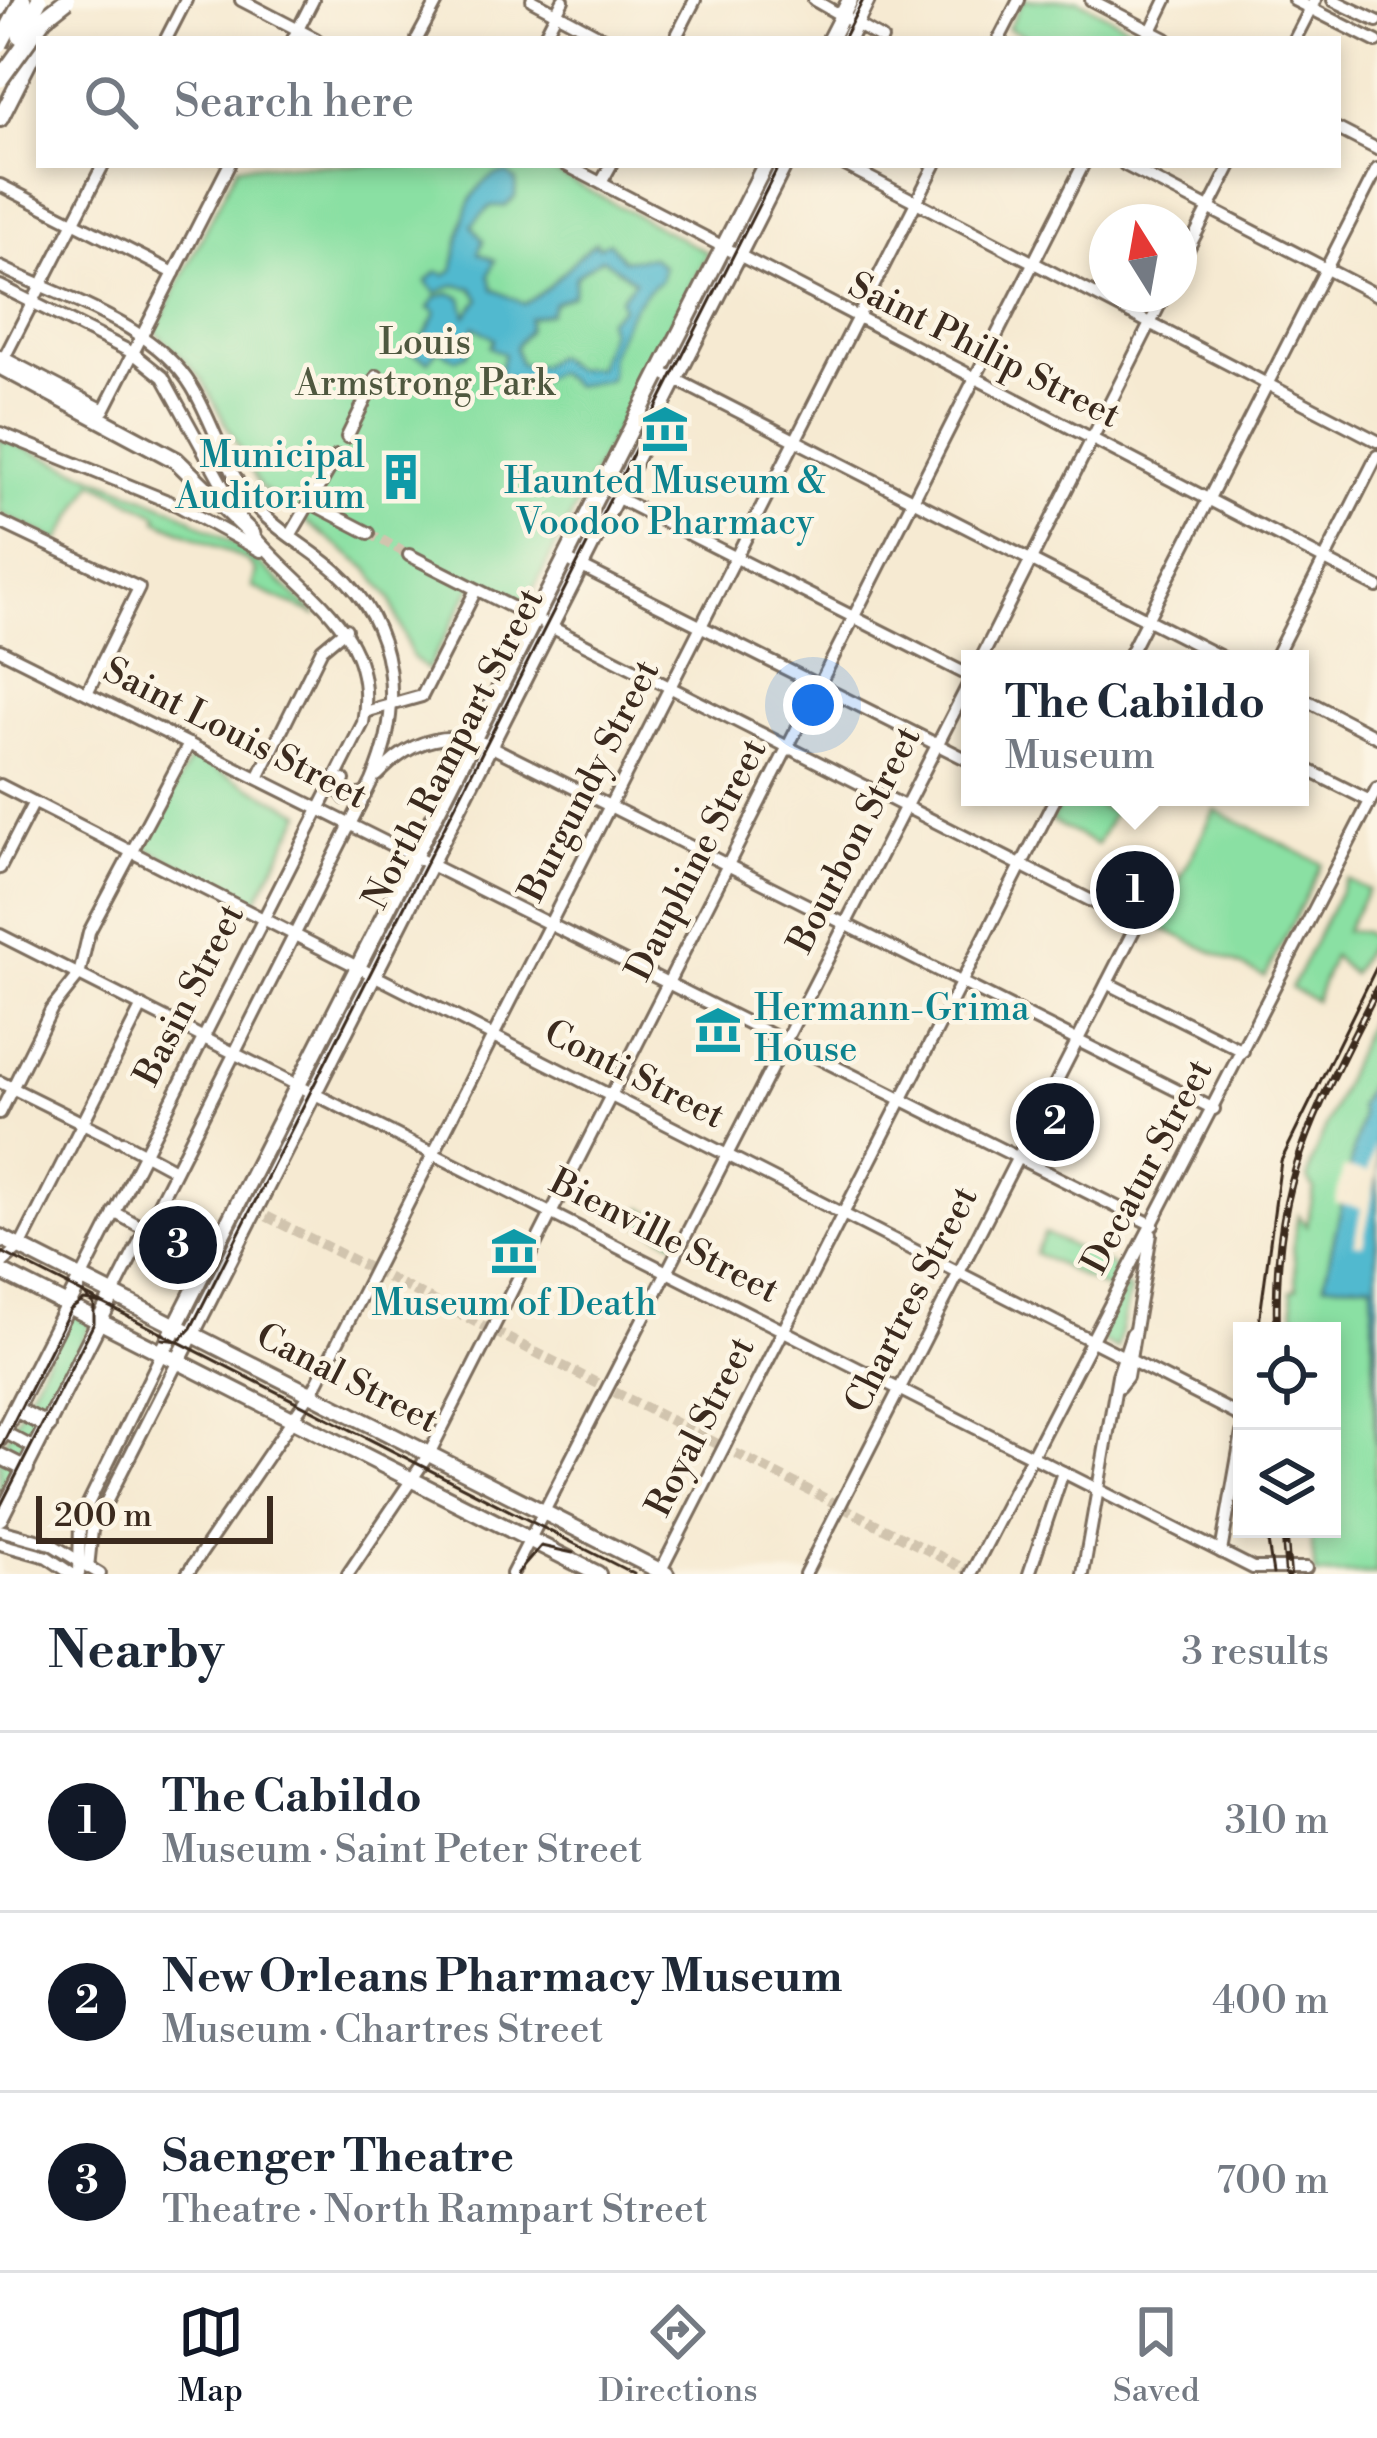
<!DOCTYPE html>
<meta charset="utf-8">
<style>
:root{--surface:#fff;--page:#f6f6f7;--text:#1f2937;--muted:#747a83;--line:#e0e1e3;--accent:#111827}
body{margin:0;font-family:"Libre Bodoni",serif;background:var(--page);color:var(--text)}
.controls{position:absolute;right:36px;bottom:36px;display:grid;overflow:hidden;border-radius:0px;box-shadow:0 6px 18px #0003}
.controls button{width:108px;height:108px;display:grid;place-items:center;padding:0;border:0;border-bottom:3px solid var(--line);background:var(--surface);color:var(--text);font:60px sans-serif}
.compass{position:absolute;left:1089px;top:204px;width:108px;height:108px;border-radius:50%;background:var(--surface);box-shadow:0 6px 18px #0003;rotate:349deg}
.scale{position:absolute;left:36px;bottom:30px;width:237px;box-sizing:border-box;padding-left:12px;border:6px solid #3b2a1e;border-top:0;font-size:33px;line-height:42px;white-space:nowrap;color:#3b2a1e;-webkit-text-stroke:9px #fcf5e5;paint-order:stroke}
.you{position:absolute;left:813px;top:705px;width:42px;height:42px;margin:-30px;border:9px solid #fff;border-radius:50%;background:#1a73e8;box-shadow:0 0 0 18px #1a73e833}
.badge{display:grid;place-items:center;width:78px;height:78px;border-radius:50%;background:var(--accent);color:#fff;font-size:39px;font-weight:700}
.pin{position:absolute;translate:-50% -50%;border:6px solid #fff;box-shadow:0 3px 12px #0006}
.popup{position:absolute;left:961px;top:650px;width:348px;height:156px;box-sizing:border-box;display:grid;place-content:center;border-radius:0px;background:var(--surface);filter:drop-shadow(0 3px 9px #0005);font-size:39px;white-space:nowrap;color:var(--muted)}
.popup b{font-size:45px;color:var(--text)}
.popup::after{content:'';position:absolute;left:50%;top:100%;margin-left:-24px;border:24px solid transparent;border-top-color:var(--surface)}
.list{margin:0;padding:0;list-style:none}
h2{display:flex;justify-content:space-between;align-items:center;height:156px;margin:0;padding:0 48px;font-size:51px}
h2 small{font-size:39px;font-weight:400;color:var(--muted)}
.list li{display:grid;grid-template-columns:78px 1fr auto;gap:36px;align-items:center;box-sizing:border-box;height:180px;padding:0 48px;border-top:3px solid var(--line)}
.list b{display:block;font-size:45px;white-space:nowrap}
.list p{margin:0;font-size:39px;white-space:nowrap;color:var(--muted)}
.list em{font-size:39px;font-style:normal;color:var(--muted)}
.icon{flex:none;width:66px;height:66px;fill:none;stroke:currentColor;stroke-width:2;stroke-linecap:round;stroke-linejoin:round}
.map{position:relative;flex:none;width:1377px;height:1574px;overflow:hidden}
.search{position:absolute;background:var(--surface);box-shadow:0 6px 18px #0003;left:36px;right:36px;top:36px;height:132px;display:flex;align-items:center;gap:30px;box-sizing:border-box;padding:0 42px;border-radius:0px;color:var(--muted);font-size:45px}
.sheet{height:696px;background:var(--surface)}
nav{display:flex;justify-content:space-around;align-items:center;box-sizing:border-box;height:168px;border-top:3px solid var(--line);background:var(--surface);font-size:33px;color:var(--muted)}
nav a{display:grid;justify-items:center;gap:6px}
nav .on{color:var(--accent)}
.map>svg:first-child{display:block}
</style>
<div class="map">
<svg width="1377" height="1574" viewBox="0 0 1377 1574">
<rect width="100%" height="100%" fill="#fcf5e5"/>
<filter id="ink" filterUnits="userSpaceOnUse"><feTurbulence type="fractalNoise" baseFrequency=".00833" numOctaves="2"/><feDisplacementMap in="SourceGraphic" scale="24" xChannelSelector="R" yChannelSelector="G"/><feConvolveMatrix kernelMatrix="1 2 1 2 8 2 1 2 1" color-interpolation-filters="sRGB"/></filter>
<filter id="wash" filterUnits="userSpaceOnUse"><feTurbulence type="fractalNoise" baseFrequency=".004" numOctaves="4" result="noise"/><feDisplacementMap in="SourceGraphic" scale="48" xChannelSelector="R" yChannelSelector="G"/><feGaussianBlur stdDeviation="2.7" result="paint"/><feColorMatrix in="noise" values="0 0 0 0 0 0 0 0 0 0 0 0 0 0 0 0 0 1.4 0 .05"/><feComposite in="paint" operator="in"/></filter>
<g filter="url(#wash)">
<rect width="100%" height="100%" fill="#f6ead2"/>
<!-- green -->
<g fill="#8ae0a3" stroke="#628560" stroke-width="3">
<polygon points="1023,0 1078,0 1141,33 1138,39 1031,39 1008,28"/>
<polygon points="238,165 541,165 708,253 525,606 475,581 427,670 412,657 390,598 367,568 260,487 201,378 155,331"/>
<polygon points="0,438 176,510 244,550 318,616 252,587 256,572 248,561 157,520 158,515 94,482 59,541 0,513"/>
<polygon points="191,757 302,813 255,903 145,847"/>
<polygon points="1064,797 1080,797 1113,813 1097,845 1051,821"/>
<polygon points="1215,810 1322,864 1265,977 1156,925"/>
<polygon points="1346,879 1368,890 1345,931 1364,932 1372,939 1352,974 1333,956 1315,1001 1291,988"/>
<polygon points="1377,1001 1377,1066 1359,1105 1361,1117 1324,1283 1372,1282 1377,1574 1315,1574 1310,1529 1332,1529 1332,1331 1297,1331 1291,1291 1297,1288 1293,1245 1298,1215 1307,1226 1314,1189 1308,1179 1311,1163"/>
<polygon points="642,1208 683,1229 676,1242 635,1222"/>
<polygon points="1045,1233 1120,1270 1109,1290 1035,1253"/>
<polygon points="1125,1285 1130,1290 1117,1349 1097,1339"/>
<polygon points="69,1313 91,1324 0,1502 0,1452"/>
</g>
<!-- water -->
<g fill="#51b9cf" stroke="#467276" stroke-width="3" fill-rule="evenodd">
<path d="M507 173 516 181 515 197 505 206H491L472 225 483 241 478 253 495 260 489 275 493 289 524 304C555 288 572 258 596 242L598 247 609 242 623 260 652 257 663 266 661 280C638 294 622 324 612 351 608 360 613 369 609 380L574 386 555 372 528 386 499 375 504 354 490 347 494 339 474 326 468 354 456 359 437 349 429 361 407 350 414 338 420 342 434 318 436 311 429 308 436 297 450 293 462 298 466 316 480 299 472 288 454 285 436 293 426 282 437 271 445 275 453 270C460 246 461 177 507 173ZM602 258 635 281 620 298 622 308 607 320 610 331 597 368 572 369 554 356 540 366 520 364 515 347 528 330 529 318 550 313 554 303 573 295 576 276Z"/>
<polygon points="1377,1066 1377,1446 1372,1283 1324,1284 1361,1117 1359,1106"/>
</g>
<!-- pier -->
<polygon fill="#f6ead2" points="1374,1144 1377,1173 1363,1245 1354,1244 1361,1208 1335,1203 1343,1168 1368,1172"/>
</g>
<g filter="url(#ink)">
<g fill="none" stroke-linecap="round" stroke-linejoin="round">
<!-- minor-tunnel -->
<g stroke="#d1c4ae" stroke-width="10" stroke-dasharray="10 5" stroke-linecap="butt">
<polyline points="369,533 409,555"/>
<polyline points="240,1203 975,1574"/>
</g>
<defs>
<g id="minor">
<polyline points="241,0 316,39"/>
<polyline points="532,0 605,39"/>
<polyline points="814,0 882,39"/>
<polyline points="1091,0 1166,39"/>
<polyline points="1294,0 1377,42"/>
<polyline points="1333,0 1377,21"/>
<polyline points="166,39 186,0"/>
<polyline points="293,39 313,0"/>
<polyline points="417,39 438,0"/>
<polyline points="543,39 563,0"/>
<polyline points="675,39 695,0"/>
<polyline points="999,39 1019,0"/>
<polyline points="1147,39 1166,0"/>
<polyline points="1295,39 1315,0"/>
<polyline points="1338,129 1377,149"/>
<polyline points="566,165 1377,587"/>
<polyline points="845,165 1377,441"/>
<polyline points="1125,165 1377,295"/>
<polyline points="601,183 611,165"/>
<polyline points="0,185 174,273"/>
<path d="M0 267C63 298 154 324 192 387 215 425 226 474 257 508 280 533 311 549 336 571 398 626 404 708 372 781L113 1294"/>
<polyline points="1179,267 1231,165"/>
<polyline points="0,286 133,353 163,377 239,515"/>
<polyline points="0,356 104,410 229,165"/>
<polyline points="3,360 103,165"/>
<polyline points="661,372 1225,659"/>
<polyline points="0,433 177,505 261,551"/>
<polyline points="347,437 377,376"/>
<polyline points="614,496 970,676"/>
<polyline points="313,504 369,533"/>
<polyline points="0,522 139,588 87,693"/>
<polyline points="290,536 337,456"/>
<polyline points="409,555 1137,924 805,1574"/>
<polyline points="566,559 970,761"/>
<polyline points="0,650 1153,1225"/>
<polyline points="981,659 1165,294"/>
<polyline points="1127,659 1377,169"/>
<polyline points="1274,659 1377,456"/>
<polyline points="1300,697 1377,737"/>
<polyline points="365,712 422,696 476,590"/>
<polyline points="1300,766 1370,801"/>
<path d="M378 775C407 743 443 729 486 744L1214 1109"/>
<polyline points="258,778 322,649 346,629"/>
<polyline points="344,780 340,791 345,798 363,794"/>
<polyline points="0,785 1242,1417"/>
<polyline points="0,868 34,802"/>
<polyline points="0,935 1253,1568 1306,1568"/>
<polyline points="1107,983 1243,1051"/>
<polyline points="0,1082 117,1140"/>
<polyline points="0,1113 51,1010 79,975 89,932 189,744"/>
<polyline points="123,1142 175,1170"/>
<polyline points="114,1212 145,1229"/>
<polyline points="0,1265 20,1247 142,1006"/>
<path d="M81 1279 363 723C380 628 300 593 249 530"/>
<polyline points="1119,1387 1127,1377 1151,1234"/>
<polyline points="0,1430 36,1449"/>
<polyline points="0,1530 51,1544 100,1574"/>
<polyline points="0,1544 47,1557 72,1574"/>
<polyline points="1221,1552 1242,1433"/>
<polyline points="88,1568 92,1530 178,1361"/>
<polyline points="79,1574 80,1520 162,1353"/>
<polyline points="187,1574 316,1385 935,165"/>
<polyline points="348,1574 429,1454 1083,165"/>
<polyline points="512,1574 970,681"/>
<polyline points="659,1574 1056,797"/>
<polyline points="971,1574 1377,788"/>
<polyline points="1029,1574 1063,1472"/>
<polyline points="1083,1574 1118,1375 1132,1333"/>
</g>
<g id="major">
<polyline points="0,8 4,0"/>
<polyline points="830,39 850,0"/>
<polyline points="848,39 867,0"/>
<polyline points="0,119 39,42"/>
<polyline points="0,1237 666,1574"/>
<polyline points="0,1271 598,1574"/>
<polyline points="162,1353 765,165"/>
<polyline points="178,1361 784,165"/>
<polyline points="15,1409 48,1426"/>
<polyline points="0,1438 81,1279"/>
<polyline points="0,1456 26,1469"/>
<polyline points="0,1518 113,1294"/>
</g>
<polyline id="highway" points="0,366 176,460 252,534"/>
</defs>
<!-- minor casing -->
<use href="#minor" stroke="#7c6d5d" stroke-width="16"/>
<!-- major casing -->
<use href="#major" stroke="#7c6d5d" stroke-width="20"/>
<!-- highway casing -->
<use href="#highway" stroke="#7c6d5d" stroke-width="21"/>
<!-- minor -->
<use href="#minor" stroke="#fff" stroke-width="10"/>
<!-- major -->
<use href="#major" stroke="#fff" stroke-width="14"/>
<!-- highway -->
<use href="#highway" stroke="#fff" stroke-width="15"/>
<!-- tram -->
<g stroke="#3b2a1e" stroke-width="3">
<polyline points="843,39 863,0"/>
<polyline points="0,1251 634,1574"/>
<polyline points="1258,1331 1281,1161 1377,966"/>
<polyline points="162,1339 179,1341 191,1328 779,165"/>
<polyline points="0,1449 70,1310 84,1300 102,1303"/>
<polyline points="0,1507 94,1323 94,1305 83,1293"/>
<polyline points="1266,1529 1273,1574"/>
<polyline points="517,1574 541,1546 573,1553"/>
</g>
<defs>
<g id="rail">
<path d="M1277 1331C1273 1179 1312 1120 1377 989"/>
<polyline points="1284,1529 1288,1574"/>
</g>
</defs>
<!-- rail casing -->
<use href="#rail" stroke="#3b2a1e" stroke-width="8"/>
<!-- rail -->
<use href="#rail" stroke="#fcf5e5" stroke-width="3" stroke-dasharray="9" stroke-linecap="butt"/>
<defs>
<g id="highway-bridge">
<polyline points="20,36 39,0"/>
<polyline points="0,44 23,0"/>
<polyline points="0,79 44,18 67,0"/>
</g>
</defs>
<!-- highway-bridge casing -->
<use href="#highway-bridge" stroke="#7c6d5d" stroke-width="21" stroke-linecap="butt"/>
<!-- highway-bridge -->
<use href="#highway-bridge" stroke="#fff" stroke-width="15"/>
</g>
</g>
<!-- icons -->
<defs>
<symbol id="museum-bare" viewBox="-9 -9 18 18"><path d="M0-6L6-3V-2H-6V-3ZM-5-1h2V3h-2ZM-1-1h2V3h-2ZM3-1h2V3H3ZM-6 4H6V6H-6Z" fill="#0f9aa8" stroke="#fcf5e5" stroke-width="2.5" paint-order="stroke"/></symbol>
<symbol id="building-bare" viewBox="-9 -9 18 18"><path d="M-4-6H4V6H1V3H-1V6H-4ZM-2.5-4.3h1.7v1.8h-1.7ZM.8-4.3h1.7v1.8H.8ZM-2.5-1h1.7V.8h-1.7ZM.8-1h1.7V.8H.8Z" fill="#0f9aa8" stroke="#fcf5e5" stroke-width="2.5" paint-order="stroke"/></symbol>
</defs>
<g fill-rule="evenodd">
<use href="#museum-bare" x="632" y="396" width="66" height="66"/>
<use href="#building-bare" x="368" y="444" width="66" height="66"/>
<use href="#museum-bare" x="685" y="997" width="66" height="66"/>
<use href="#museum-bare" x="481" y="1218" width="66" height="66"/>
</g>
<g text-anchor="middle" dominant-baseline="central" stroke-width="9" stroke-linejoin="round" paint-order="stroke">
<!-- park labels -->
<g font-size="36" fill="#4f583f" stroke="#fcf5e5">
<text x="425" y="343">Louis<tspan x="425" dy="41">Armstrong Park</tspan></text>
</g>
<!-- street labels -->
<g font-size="36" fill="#3b2a1e" stroke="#fcf5e5">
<text transform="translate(984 351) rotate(27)">Saint Philip Street</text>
<text transform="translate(235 734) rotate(27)">Saint Louis Street</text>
<text transform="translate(454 749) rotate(-63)">North Rampart Street</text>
<text transform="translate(590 781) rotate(-63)">Burgundy Street</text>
<text transform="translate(855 840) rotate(-63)">Bourbon Street</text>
<text transform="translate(697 860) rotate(-63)">Dauphine Street</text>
<text transform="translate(190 995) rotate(-63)">Basin Street</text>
<text transform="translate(634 1075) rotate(27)">Conti Street</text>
<text transform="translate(1148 1167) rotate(-62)">Decatur Street</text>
<text transform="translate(664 1237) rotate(27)">Bienville Street</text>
<text transform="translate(912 1300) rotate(-63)">Chartres Street</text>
<text transform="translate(347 1379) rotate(27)">Canal Street</text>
<text transform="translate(701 1427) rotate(-63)">Royal Street</text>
</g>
<!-- culture labels -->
<g font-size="36" fill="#0d838f" stroke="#fcf5e5">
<text x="365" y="456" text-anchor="end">Municipal<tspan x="365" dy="41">Auditorium</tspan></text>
<text x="665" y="482">Haunted Museum &amp;<tspan x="665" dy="41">Voodoo Pharmacy</tspan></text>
<text x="754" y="1009" text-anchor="start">Hermann-Grima<tspan x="754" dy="41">House</tspan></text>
<text x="514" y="1304">Museum of Death</text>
</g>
</g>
</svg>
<div class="controls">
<button><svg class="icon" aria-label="locate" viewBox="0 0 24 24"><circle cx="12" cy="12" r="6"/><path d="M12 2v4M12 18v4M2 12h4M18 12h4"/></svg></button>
<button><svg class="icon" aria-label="layers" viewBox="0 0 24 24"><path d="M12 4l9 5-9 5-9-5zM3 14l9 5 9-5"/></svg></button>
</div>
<svg class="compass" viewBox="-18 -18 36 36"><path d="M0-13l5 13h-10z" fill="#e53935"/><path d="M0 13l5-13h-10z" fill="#747a83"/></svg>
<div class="scale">200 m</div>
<div class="you"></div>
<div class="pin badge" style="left:1135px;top:890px">1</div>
<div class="popup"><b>The Cabildo</b>Museum</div>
<div class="pin badge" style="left:1055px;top:1122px">2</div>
<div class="pin badge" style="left:178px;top:1245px">3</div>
<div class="search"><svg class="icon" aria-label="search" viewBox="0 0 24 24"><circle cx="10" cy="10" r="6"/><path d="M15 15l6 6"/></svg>Search here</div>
</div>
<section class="sheet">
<h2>Nearby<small>3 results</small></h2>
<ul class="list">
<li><span class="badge">1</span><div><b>The Cabildo</b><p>Museum · Saint Peter Street</p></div><em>310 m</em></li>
<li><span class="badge">2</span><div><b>New Orleans Pharmacy Museum</b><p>Museum · Chartres Street</p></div><em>400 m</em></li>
<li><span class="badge">3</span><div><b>Saenger Theatre</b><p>Theatre · North Rampart Street</p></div><em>700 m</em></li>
</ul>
</section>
<nav>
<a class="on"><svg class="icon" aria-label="map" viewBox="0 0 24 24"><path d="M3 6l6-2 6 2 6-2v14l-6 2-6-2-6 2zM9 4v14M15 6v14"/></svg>Map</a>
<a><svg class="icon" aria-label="directions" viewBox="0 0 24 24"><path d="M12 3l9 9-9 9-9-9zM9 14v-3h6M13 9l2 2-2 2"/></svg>Directions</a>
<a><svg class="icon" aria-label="saved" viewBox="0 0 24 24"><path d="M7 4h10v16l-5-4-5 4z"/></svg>Saved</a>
</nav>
